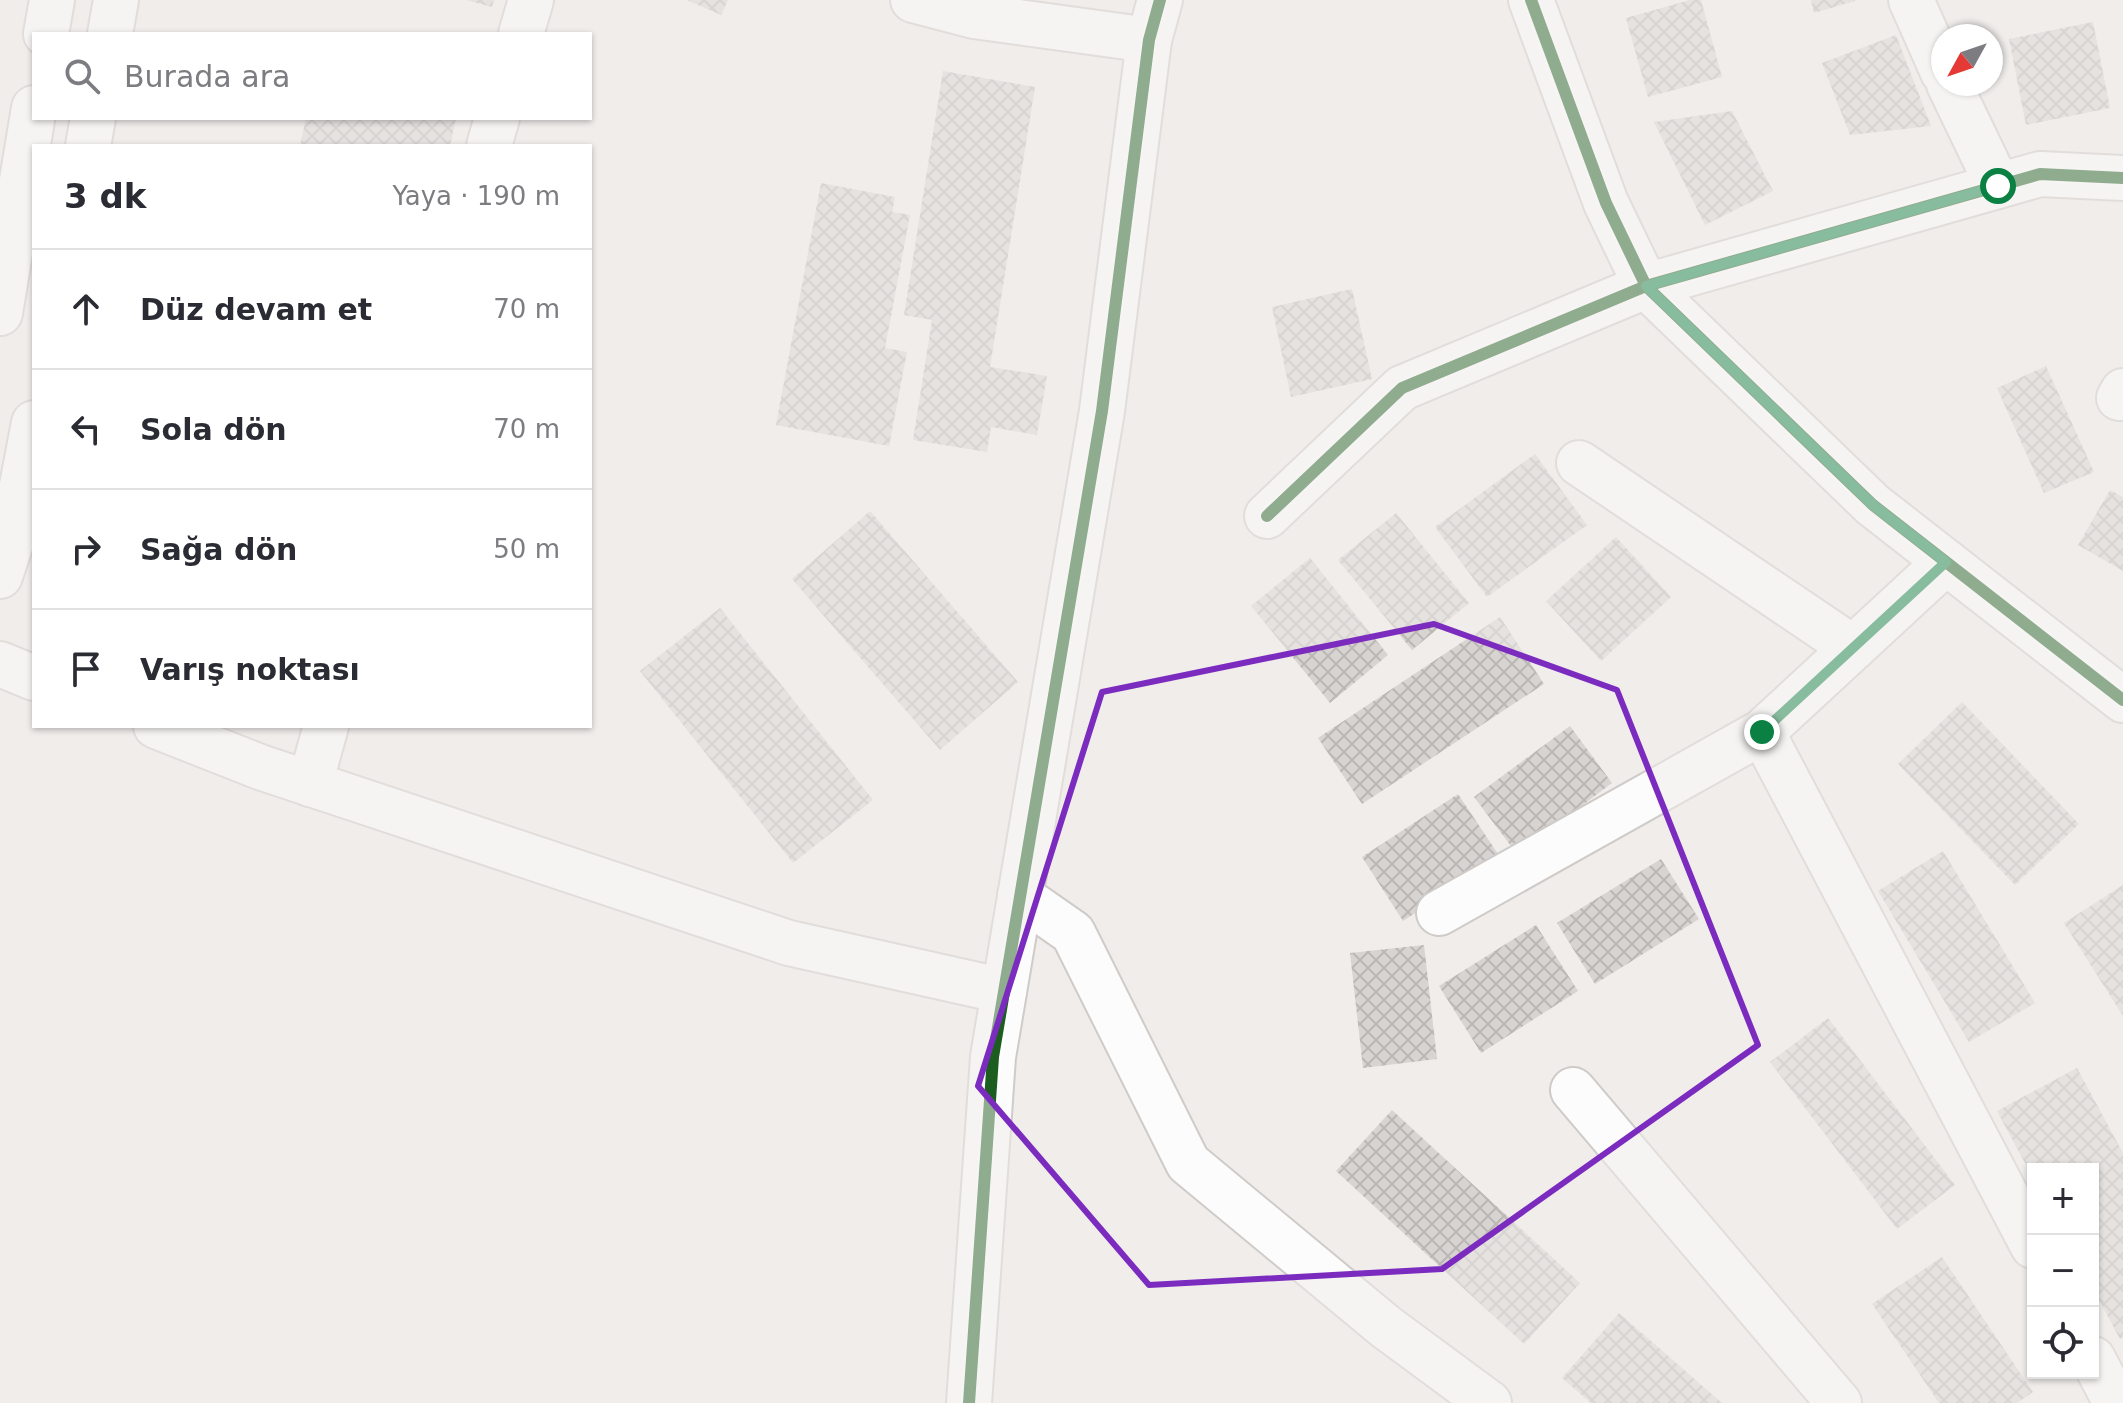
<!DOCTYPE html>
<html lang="tr">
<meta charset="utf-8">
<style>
:root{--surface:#fff;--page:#f7f7f7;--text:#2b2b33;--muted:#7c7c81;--line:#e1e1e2}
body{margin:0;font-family:"DejaVu Sans",sans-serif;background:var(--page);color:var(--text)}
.controls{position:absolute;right:24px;bottom:24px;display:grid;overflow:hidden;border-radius:0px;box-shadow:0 2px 6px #0004}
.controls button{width:72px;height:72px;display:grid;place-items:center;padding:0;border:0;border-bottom:2px solid var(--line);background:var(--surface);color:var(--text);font:40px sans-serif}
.compass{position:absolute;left:1931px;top:24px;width:72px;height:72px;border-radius:50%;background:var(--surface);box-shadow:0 2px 6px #0004;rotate:230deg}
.stop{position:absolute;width:24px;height:24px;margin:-18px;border:6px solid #0b8043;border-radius:50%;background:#fff}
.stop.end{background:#0b8043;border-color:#fff;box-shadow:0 2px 8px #0008}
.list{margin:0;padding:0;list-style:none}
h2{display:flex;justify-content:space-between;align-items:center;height:104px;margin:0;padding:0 32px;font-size:34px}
h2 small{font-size:26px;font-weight:400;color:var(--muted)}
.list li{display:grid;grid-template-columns:52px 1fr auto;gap:24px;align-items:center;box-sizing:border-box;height:120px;padding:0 32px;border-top:2px solid var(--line)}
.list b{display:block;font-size:30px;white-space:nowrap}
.list em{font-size:26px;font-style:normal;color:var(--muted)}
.icon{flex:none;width:44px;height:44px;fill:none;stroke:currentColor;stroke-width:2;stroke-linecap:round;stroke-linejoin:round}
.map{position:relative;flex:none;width:2123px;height:1403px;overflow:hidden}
.search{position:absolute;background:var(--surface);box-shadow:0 2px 6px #0004;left:32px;top:32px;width:560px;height:88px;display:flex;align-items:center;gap:20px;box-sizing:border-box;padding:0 28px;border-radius:0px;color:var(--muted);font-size:30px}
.panel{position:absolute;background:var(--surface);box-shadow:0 2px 6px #0004;left:32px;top:144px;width:560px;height:584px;border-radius:0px}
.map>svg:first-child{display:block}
</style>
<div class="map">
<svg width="2123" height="1403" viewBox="0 0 2123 1403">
<defs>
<pattern id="building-cross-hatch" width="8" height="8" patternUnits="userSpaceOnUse" patternTransform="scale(2)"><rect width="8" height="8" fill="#d8d4d2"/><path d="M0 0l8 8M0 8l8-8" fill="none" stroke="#bbb7b5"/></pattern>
</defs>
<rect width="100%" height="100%" fill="#f0edeb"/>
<!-- building -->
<g fill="url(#building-cross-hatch)">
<polygon points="466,0 494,0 492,7"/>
<polygon points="687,0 728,0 721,15"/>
<polygon points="1690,0 1701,0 1722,77 1648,97 1626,18"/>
<polygon points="1811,0 1855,0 1855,1 1814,13"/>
<polygon points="2093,22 2110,108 2026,125 2009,39"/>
<polygon points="1896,35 1931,126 1850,135 1822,63"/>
<polygon points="943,71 1035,87 990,367 1047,376 1037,435 991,427 987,452 913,440 932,320 904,315"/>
<polygon points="1732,111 1773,191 1705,225 1654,122"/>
<polygon points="306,118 456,118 450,146 300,146"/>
<polygon points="821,183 895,197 892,212 910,215 885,348 907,352 889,446 776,425"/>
<polygon points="1352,289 1372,379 1291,397 1272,307"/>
<polygon points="2046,366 2094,472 2044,493 1997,388"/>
<polygon points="1535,454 1587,525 1487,597 1435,527"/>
<polygon points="2110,490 2123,497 2123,571 2078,545"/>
<polygon points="870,511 1018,682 940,750 792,579"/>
<polygon points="1396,513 1469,603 1412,650 1338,560"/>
<polygon points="1616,537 1671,597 1601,661 1546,601"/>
<polygon points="1310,558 1388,655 1330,703 1251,606"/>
<polygon points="720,608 873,800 793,863 640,671"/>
<polygon points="1500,617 1544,684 1362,804 1318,738"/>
<polygon points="1962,702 2079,824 2015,885 1898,764"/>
<polygon points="1570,726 1612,783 1517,854 1474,797"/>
<polygon points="1458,794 1500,857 1403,921 1362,857"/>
<polygon points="1943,851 2035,1003 1969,1042 1878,891"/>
<polygon points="1661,859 1699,919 1595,984 1557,923"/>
<polygon points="2123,885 2123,1016 2064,923"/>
<polygon points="1536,925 1578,991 1481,1053 1439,986"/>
<polygon points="1424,945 1437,1059 1363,1068 1350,953"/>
<polygon points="1828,1018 1955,1185 1897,1229 1770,1062"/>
<polygon points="2077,1068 2123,1153 2123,1337 2120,1339 2093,1289 2093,1169 2033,1169 2033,1178 1997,1111"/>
<polygon points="1392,1110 1580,1283 1524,1344 1336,1171"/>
<polygon points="1942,1257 2033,1392 2017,1403 1939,1403 1872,1304"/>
<polygon points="1619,1313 1722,1403 1591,1403 1562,1378"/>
</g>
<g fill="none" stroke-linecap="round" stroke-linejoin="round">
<defs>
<g id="minor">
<polyline points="913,0 974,16 1149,40"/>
<polyline points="1531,0 1606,203 1646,286 1873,505 2123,700"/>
<polyline points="1911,0 1943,72"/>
<polyline points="46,34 52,0"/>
<polyline points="110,34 116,0"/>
<polyline points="521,34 531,0"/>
<polyline points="1949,84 1998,186"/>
<polyline points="88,146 93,118"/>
<polyline points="489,146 497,118"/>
<polyline points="0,313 34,108"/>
<polyline points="2119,398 2123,391"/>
<polyline points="1579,463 1853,648"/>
<polyline points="1267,516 1402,388 1646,286 2040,174 2123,178"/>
<polyline points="0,576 11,543 34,423"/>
<polyline points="0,664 34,678"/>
<polyline points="156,726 260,767 789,943 1004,991"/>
<polyline points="1762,732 2033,1246"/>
<polyline points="310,784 326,726"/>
<polyline points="1020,896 1073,933 1188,1163 1386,1327 1489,1403"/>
<polyline points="1439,913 1762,732 1946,562"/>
<polyline points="1573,1090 1839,1403"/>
<polyline points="2093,1359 2116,1403"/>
<polyline points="969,1403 993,1057 1102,411 1149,40 1160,0"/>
</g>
</defs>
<!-- minor casing -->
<use href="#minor" stroke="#cecbc8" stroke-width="48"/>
<!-- minor -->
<use href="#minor" stroke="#fdfcfc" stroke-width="44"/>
<defs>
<g id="cycleway">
<polyline points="1531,0 1606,203 1646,286 1873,505 2123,700"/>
<polyline points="1267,516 1402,388 1646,286 2040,174 2123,178"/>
<polyline points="969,1403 993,1057 1102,411 1149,40 1160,0"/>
</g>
</defs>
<!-- cycleway casing -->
<use href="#cycleway" stroke="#fff" stroke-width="17"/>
<!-- cycleway -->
<use href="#cycleway" stroke="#1b5e20" stroke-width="12"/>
</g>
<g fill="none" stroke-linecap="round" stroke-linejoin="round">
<!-- route -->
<polyline stroke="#0b8043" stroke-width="10" points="1762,732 1946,562 1873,505 1646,286 1998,186"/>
</g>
<!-- marked area -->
<path d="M0 0H2123V1403H0ZM1434 624 1617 690 1758 1045 1442 1269 1149 1285 978 1086 1102 692Z" fill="#f0edeb" fill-opacity=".55" fill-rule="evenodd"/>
<path fill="none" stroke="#7b2cbf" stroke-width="6" stroke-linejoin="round" d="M1434 624 1617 690 1758 1045 1442 1269 1149 1285 978 1086 1102 692Z"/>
</svg>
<div class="controls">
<button>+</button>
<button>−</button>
<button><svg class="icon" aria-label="locate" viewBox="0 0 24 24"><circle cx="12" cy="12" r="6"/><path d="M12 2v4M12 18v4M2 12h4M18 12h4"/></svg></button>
</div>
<svg class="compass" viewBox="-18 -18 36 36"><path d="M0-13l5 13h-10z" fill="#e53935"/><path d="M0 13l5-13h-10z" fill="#7c7c81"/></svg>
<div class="stop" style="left:1998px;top:186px"></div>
<div class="stop end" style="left:1762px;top:732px"></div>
<div class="search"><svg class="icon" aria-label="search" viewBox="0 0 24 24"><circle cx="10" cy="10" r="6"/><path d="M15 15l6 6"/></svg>Burada ara</div>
<section class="panel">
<h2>3 dk<small>Yaya · 190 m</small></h2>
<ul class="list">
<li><svg class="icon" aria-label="ahead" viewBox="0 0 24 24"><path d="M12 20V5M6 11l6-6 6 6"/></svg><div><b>Düz devam et</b></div><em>70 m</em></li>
<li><svg class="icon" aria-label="left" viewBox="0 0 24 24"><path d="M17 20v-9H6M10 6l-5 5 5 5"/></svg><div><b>Sola dön</b></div><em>70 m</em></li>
<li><svg class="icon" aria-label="right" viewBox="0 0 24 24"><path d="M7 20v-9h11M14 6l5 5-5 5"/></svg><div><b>Sağa dön</b></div><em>50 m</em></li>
<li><svg class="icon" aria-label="arrive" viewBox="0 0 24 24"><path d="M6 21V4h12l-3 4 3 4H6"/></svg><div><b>Varış noktası</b></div></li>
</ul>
</section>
</div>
